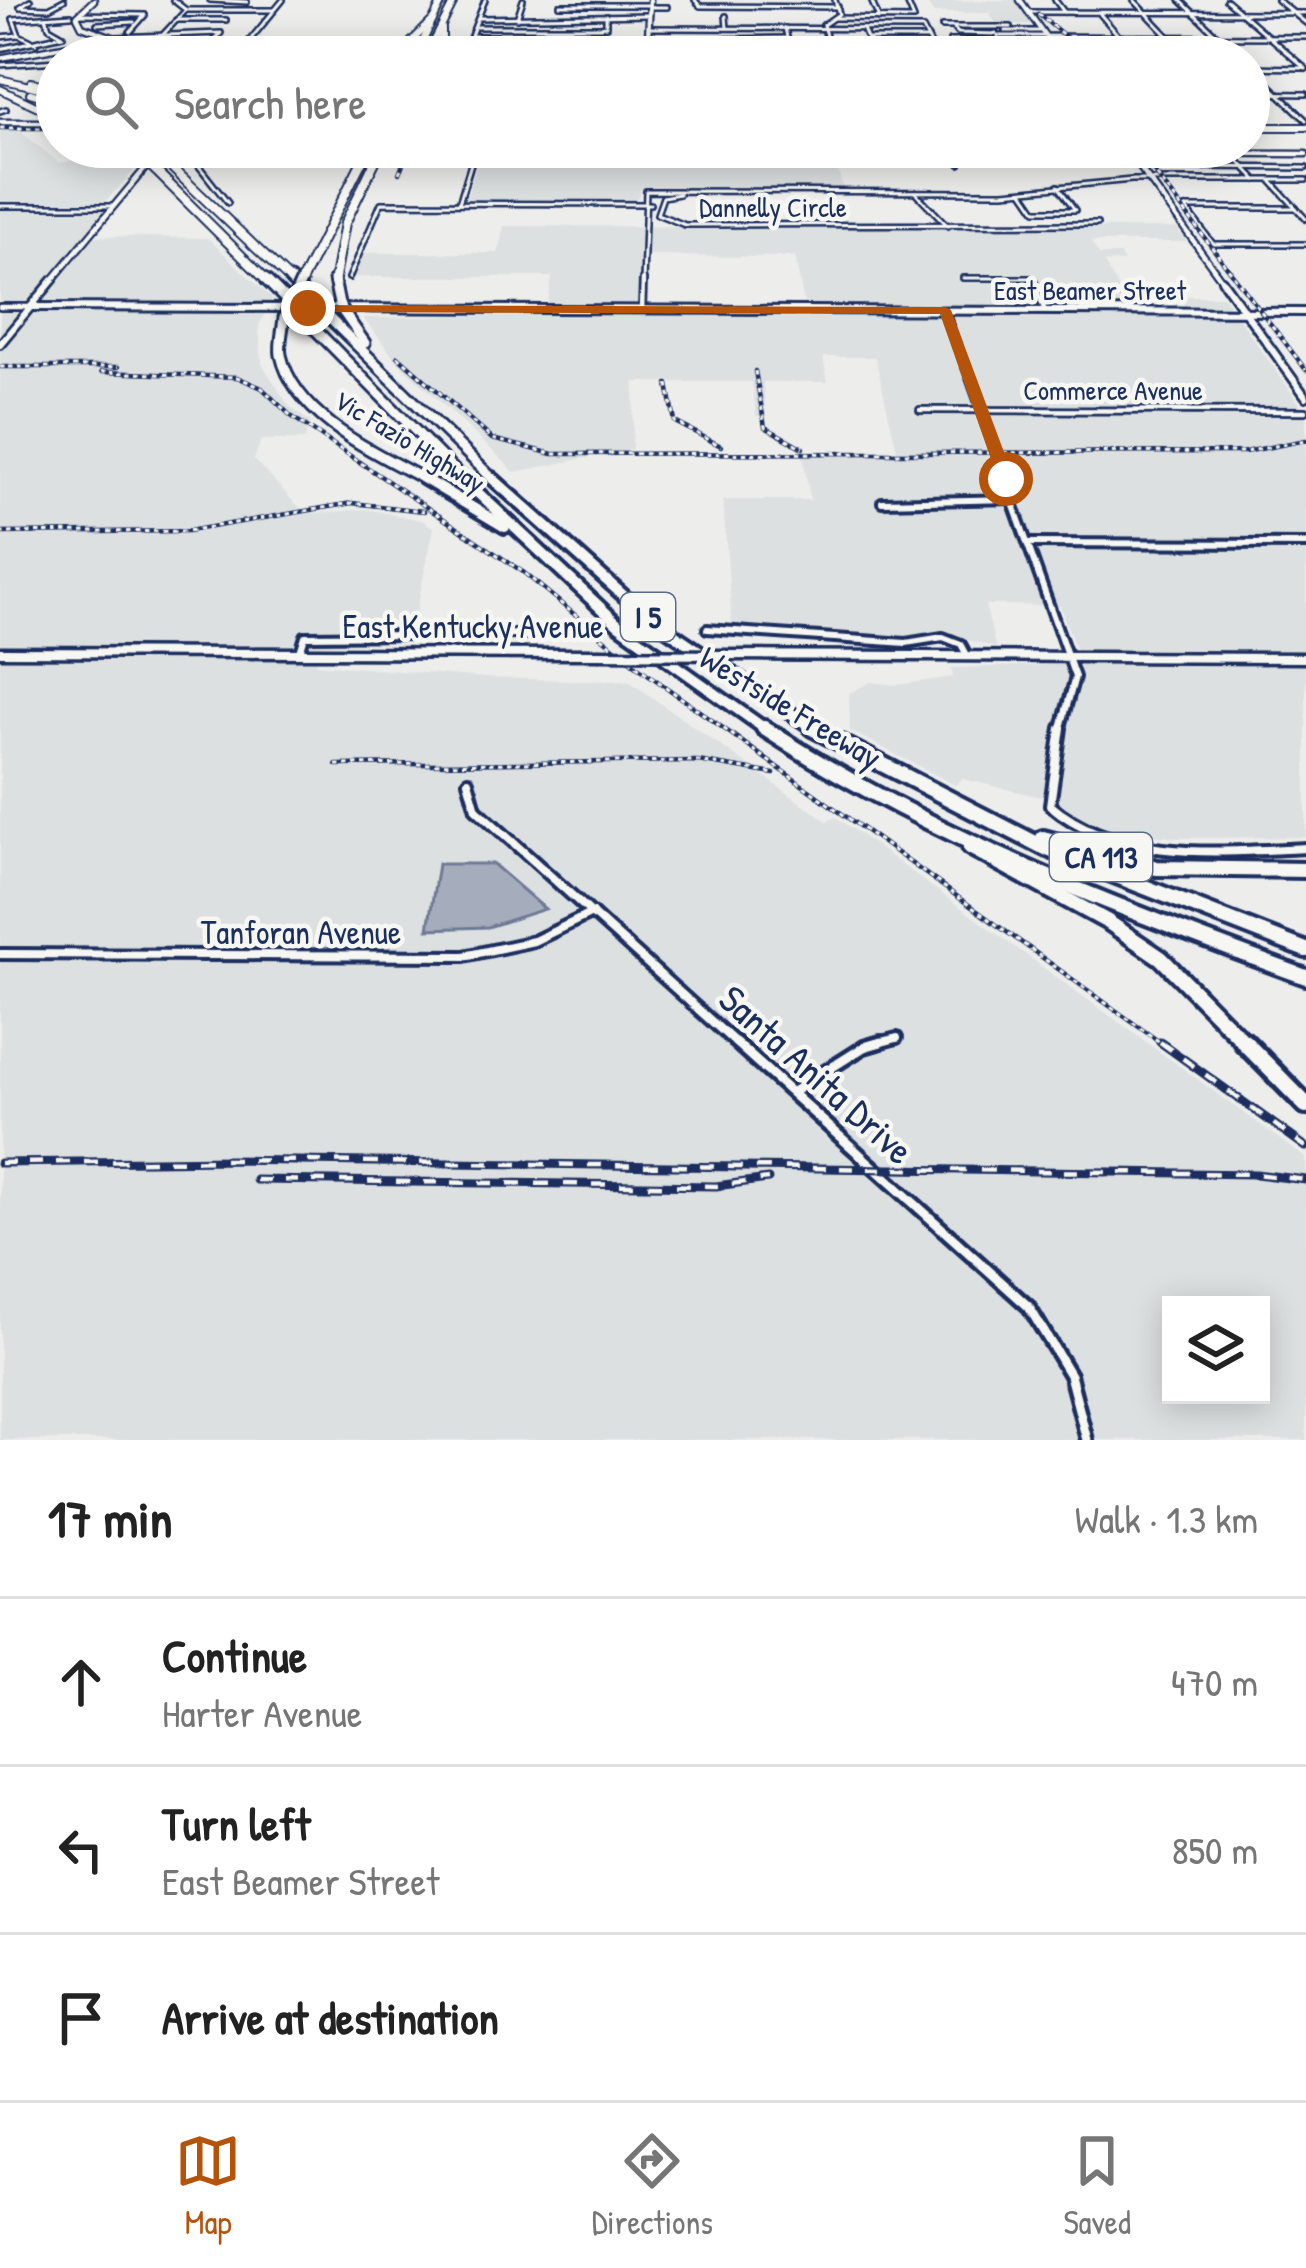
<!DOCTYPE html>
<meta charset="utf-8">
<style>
:root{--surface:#fff;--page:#f2f2f2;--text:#222;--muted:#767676;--line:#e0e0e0;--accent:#b45309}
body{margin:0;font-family:"Patrick Hand",sans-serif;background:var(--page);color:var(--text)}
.controls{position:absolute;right:36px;bottom:36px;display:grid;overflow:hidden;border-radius:0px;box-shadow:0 6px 30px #0003}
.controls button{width:108px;height:108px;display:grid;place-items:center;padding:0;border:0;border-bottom:3px solid var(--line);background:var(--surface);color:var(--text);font:60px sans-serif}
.stop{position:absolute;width:36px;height:36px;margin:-27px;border:9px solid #b45309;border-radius:50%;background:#fff}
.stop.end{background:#b45309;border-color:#fff;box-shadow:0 3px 12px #0008}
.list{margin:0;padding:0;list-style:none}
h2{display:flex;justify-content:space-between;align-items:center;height:156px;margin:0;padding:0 48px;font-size:51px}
h2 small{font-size:39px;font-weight:400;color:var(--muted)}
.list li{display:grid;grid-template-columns:78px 1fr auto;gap:36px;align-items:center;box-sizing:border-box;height:168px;padding:0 48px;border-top:3px solid var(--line)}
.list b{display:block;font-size:45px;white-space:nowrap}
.list p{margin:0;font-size:39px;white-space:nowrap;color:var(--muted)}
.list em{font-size:39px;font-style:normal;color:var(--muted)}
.icon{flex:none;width:66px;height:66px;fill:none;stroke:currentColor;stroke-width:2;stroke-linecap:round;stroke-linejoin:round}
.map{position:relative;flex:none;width:1306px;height:1440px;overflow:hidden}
.search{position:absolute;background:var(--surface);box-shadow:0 6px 30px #0003;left:36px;right:36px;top:36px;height:132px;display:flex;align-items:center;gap:30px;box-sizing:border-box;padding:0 42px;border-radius:66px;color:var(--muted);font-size:45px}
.sheet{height:660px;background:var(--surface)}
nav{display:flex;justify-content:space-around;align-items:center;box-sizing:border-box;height:168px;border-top:3px solid var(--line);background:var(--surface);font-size:33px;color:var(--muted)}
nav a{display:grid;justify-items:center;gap:6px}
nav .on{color:var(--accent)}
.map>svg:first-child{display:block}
</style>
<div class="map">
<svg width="1306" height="1440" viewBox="0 0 1306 1440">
<rect width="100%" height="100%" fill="#edeeec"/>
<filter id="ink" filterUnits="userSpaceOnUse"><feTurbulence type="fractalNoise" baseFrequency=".00833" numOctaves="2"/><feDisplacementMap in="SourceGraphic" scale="24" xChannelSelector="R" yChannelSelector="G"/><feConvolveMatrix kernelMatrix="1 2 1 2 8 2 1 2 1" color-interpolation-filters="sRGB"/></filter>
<g filter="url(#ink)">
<!-- built -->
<g fill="#dde0e1" fill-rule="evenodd">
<polygon points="1015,0 1033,24 997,24 989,13 933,13 926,1"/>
<path d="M0 130H19L59 163 115 153 134 171 105 202 115 204 89 236 208 238 272 299 259 326 262 364 289 406 310 422 304 440H261L254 460 300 508 315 513 366 509 422 520 434 528 410 641 322 645 316 664 487 678 629 681 827 821 836 817 1306 1158V1440H0ZM1171 1305H1261V1395H1171Z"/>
<polygon points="482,147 832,147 843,189 641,189 635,202 471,201 466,199"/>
<path d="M504 226 1177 228 1187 242H1091L1099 255H1120L1124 262 1104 263 1132 312 1188 310 1179 296H1223L1306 413V652L1076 650 1060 606 985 605 996 648 936 631 900 639 732 629 723 500H810L802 450H897L875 357H823L828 382H763L766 416H756L752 382H635L632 449 515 472 398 362 363 318 546 314 552 277H349L359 253H498ZM645 256 795 257 805 310H643Z"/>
<polygon points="1092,664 1306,664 1306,837 1176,838 1095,827 1073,816 1059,801 962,779 955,785 850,731 849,693 870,682 896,685 953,677 951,668"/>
</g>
<!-- water -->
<polygon fill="#a5acbc" stroke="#6e7a96" stroke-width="3" points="438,864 493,864 545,909 488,927 428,929"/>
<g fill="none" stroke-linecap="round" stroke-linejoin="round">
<defs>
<g id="street-far4">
<polyline points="30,0 20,7 49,8 64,0"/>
<polyline points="173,0 186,10"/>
<polyline points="210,0 247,2"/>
<polyline points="485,0 469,41 479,50 647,56"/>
<polyline points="695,0 700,6 838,7"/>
<polyline points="871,0 879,19"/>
<polyline points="1055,0 1064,12"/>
<polyline points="1134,0 1188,57"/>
<polyline points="1180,0 1240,57"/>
<polyline points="1226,0 1306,69"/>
<polyline points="1277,0 1306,23"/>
<polyline points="560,5 649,5"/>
<polyline points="649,7 667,7"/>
<polyline points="186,10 157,41 196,54 236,57"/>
<polyline points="186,10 274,10"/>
<polyline points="1028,12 1306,13"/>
<polyline points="79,14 145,15 130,32"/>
<polyline points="1100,14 1137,57"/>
<polyline points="726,16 727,28"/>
<polyline points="479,18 649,15"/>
<polyline points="517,18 523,0"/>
<polyline points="834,18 914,19 906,0"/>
<polyline points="176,20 226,20"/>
<polyline points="97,24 134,22"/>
<polyline points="477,27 600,27 606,26 606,15"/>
<polyline points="942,27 1011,27"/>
<polyline points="953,27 958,33 996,34"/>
<polyline points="648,28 923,29 937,57"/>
<polyline points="863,29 871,49 933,49"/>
<polyline points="1005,31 1042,31"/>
<polyline points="472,36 648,36"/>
<polyline points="998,36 1306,37"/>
<polyline points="0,37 19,35"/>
<polyline points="115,37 221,33 208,48 192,53"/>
<polyline points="867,39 928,39"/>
<polyline points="1000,40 950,41 956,52 1030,52"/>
<polyline points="36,43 19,35 13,19 71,15"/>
<polyline points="953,47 1027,47"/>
<polyline points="0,49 63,35 49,27 46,17"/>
<polyline points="687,50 711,39 787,38"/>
<polyline points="647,51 771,50 788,42 785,28"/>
<polyline points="499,54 510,44"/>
<polyline points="79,57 116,49"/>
<polyline points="236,57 283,0"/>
<polyline points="832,57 823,25 839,14 835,0"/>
<polyline points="0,65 57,61"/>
<polyline points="1249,65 1306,120"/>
<polyline points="1250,67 1302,68"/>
<polyline points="1249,93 1306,94"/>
<polyline points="0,111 6,109"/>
<polyline points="184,147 228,203"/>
<polyline points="898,147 903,162"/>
<polyline points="954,147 960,164"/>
<polyline points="1011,147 1015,154"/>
<polyline points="1068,147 1072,154"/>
<polyline points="1232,154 1257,180"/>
<polyline points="1183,167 1306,168"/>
<polyline points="1272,182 1306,219"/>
<polyline points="1023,191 1036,210 1075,210 1058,186"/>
<polyline points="915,192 948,226"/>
<polyline points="679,194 663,197 657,214 685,225 1097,224"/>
<polyline points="459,203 476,147"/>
<polyline points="0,206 113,206"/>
<polyline points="1186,208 1213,244 1306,244"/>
<polyline points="1186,208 1296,208"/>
<polyline points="349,278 381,203 650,204"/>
<polyline points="963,278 1032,278 1034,283"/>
<polyline points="643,283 646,191 1004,192 1132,180 1306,180"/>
</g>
<g id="street-far3">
<polyline points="1033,280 1045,311"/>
<polyline points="0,307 31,307"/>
<polyline points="642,310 643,280"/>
<polyline points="945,311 1006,481"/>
<polyline points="920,410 1306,411"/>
</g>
<g id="street-far2">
<polyline points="1004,478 1075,677 1060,731"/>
<polyline points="882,502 1013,499"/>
<polyline points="1028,543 1306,544"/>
<polyline points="707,629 906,643 943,637 961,644 967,655"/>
<polyline points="300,652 305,636 536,634 557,629"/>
</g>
<g id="street-far1">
<path d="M1061 728 1050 805C1118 863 1222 852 1306 848"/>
<polyline points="468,781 476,809 738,1045"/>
<polyline points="0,954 464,956 534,941 592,913"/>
<polyline points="870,1045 897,1038"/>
</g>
<g id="street">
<polyline points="735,1042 1029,1307 1070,1375 1087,1440"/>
<polyline points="793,1092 864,1047 881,1042"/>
</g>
<g id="secondary-far2">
<polyline points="94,0 77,16 82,26 169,57"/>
<polyline points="1020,0 1060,57"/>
<polyline points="647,57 650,0"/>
<polyline points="0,58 111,37"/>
<polyline points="0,122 57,122"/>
<polyline points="1125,147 1224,283"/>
<polyline points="1129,153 1306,154"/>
<polyline points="50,283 163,147"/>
</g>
<g id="secondary-far1">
<polyline points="1222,280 1306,397"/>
<polyline points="31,307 1306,312"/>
<polyline points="0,344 53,280"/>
</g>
<g id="secondary">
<polyline points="0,652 598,654"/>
<polyline points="724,655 1306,658"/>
</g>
<polyline id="primary" points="1249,127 1306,127"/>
<g id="highway-far5">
<polyline points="442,29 442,45 458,57"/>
<polyline points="377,57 409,44 433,20"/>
<polyline points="415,57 443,0"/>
<polyline points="426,57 455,0"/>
<polyline points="0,79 39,88"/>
<polyline points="31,82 57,87"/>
<polyline points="0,89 57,116"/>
<polyline points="30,93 57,101"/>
</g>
<g id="highway-far4">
<polyline points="165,161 293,283"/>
<polyline points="156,171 269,283"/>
<polyline points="303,278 369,147"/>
<polyline points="334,283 345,223 382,147"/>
</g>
<g id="highway-far3">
<polyline points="266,280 290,304"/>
<polyline points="290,280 315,304"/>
<polyline points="334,280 339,304"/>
<polyline points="299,313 465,481"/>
<polyline points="324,313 495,481"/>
<polyline points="344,313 365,343"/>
<path d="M284 318C283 329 279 345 281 355 295 418 378 454 428 481"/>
</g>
<g id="highway-far2">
<polyline points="423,478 505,527"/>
<polyline points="462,478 619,625 768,731"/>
<polyline points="492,478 643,613 817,731"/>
</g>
<g id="highway-far1">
<path d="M764 728C930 837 1120 909 1306 977"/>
<polyline points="812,728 1045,848 1306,950"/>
<polyline points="1043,838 1157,868 1306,870"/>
<polyline points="970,847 1108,922 1161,958 1247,1045"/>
</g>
<polyline id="highway" points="1244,1042 1306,1105"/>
</defs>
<!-- street-far4 casing -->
<use href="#street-far4" stroke="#1b2f5e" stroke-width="8"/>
<!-- street-far3 casing -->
<use href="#street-far3" stroke="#1b2f5e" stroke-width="10"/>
<!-- street-far2 casing -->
<use href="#street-far2" stroke="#1b2f5e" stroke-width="14"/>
<!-- street-far1 casing -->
<use href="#street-far1" stroke="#1b2f5e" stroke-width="16"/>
<!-- street casing -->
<use href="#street" stroke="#1b2f5e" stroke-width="18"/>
<!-- secondary-far2 casing -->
<use href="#secondary-far2" stroke="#1b2f5e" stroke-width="9"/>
<!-- secondary-far1 casing -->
<use href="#secondary-far1" stroke="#1b2f5e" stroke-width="12"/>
<!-- secondary casing -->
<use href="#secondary" stroke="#1b2f5e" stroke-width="15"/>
<!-- primary casing -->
<use href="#primary" stroke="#1b2f5e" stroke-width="10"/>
<!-- highway-far5 casing -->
<use href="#highway-far5" stroke="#1b2f5e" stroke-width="10"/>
<!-- highway-far4 casing -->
<use href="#highway-far4" stroke="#1b2f5e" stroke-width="12"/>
<!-- highway-far3 casing -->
<use href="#highway-far3" stroke="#1b2f5e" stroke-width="15"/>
<!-- highway-far2 casing -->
<use href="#highway-far2" stroke="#1b2f5e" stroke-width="18"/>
<!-- highway-far1 casing -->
<use href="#highway-far1" stroke="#1b2f5e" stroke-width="22"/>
<!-- highway casing -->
<use href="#highway" stroke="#1b2f5e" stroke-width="26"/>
<!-- street-far4 -->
<use href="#street-far4" stroke="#f6f6f2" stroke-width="3"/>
<!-- street-far3 -->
<use href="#street-far3" stroke="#f6f6f2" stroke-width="4.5"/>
<!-- street-far2 -->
<use href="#street-far2" stroke="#f6f6f2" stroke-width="6"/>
<!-- street-far1 -->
<use href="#street-far1" stroke="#f6f6f2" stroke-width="8"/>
<!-- street -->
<use href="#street" stroke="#f6f6f2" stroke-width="9"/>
<!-- secondary-far2 -->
<use href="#secondary-far2" stroke="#f6f6f2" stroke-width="4.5"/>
<!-- secondary-far1 -->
<use href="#secondary-far1" stroke="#f6f6f2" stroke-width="6"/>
<!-- secondary -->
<use href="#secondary" stroke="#f6f6f2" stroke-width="8"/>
<!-- primary -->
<use href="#primary" stroke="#f6f6f2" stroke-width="6"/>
<!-- highway-far5 -->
<use href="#highway-far5" stroke="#f6f6f2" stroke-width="6"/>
<!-- highway-far4 -->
<use href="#highway-far4" stroke="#f6f6f2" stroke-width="8"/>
<!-- highway-far3 -->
<use href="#highway-far3" stroke="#f6f6f2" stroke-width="9"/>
<!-- highway-far2 -->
<use href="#highway-far2" stroke="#f6f6f2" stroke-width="10"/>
<!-- highway-far1 -->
<use href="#highway-far1" stroke="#f6f6f2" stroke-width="14"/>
<!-- highway -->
<use href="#highway" stroke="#f6f6f2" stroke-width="16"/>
<defs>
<g id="rail-far1">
<polyline points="1038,14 1072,42 1105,57"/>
<polyline points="0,128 57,128"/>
<polyline points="829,147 834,167"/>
<polyline points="1135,147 1306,370"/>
<polyline points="399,173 410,147"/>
<polyline points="398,356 492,439 553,454 1245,452 1306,440"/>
<polyline points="0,367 118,367"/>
<polyline points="755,371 765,427 803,448"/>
<polyline points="101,372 237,377 262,388 291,416 523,572 638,667 1164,1045"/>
<polyline points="668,384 675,422 721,446"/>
<polyline points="0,533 188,531 352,503 424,511"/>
<polyline points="336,765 698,761 774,774"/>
</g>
<g id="rail">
<polyline points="1160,1042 1306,1147"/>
<polyline points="0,1163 230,1160 1256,1174 1306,1180"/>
<polyline points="256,1180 716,1186 768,1179"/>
</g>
</defs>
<!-- rail-far1 casing -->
<use href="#rail-far1" stroke="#1b2f5e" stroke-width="4.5"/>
<!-- rail casing -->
<use href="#rail" stroke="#1b2f5e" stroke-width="9"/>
<!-- rail-far1 -->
<use href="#rail-far1" stroke="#f6f6f2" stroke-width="3" stroke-dasharray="4.5" stroke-linecap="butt"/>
<!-- rail -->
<use href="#rail" stroke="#f6f6f2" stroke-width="4.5" stroke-dasharray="14" stroke-linecap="butt"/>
<defs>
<polyline id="secondary-bridge" points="598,654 724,655"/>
<g id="highway-bridge-far1">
<polyline points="151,147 165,161"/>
<polyline points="140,156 156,171"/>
<polyline points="300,283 303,278"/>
</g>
<g id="highway-bridge">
<polyline points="315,304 324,313"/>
<polyline points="339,304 344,313"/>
<polyline points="284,318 302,280"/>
</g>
</defs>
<!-- secondary-bridge casing -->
<use href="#secondary-bridge" stroke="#1b2f5e" stroke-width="15" stroke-linecap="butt"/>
<!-- highway-bridge-far1 casing -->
<use href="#highway-bridge-far1" stroke="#1b2f5e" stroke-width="12" stroke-linecap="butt"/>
<!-- highway-bridge casing -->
<use href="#highway-bridge" stroke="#1b2f5e" stroke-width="15" stroke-linecap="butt"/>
<!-- secondary-bridge -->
<use href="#secondary-bridge" stroke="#f6f6f2" stroke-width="8"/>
<!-- highway-bridge-far1 -->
<use href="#highway-bridge-far1" stroke="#f6f6f2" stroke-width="8"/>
<!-- highway-bridge -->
<use href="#highway-bridge" stroke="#f6f6f2" stroke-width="9"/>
</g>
</g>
<!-- route -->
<polygon fill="#b45309" points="304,305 945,307 951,310 1014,479 1006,484 998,479 940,314 308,312"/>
<g text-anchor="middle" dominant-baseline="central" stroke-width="9" stroke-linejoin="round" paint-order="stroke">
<!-- far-street labels -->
<g font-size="27" fill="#1b2f5e" stroke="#f6f6f2">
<text x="773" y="207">Dannelly Circle</text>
<text x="1090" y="290">East Beamer Street</text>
<text x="1113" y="390">Commerce Avenue</text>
<text transform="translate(410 441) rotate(31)">Vic Fazio Highway</text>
</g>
<!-- shield labels -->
<g fill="#f6f6f2" stroke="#5d6b8a" stroke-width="3">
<rect x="621" y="593" width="54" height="48" rx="9"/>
<rect x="1050" y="833" width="102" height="48" rx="9"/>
</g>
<g font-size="30" font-weight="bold" fill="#1b2f5e">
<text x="648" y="617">I 5</text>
<text x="1101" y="857">CA 113</text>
</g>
<!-- street labels -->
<g font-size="33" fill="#1b2f5e" stroke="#f6f6f2">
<text x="473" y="626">East Kentucky Avenue</text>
<text transform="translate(791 707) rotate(31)">Westside Freeway</text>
<text x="301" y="932">Tanforan Avenue</text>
</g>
<!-- near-street labels -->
<g font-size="39" fill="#1b2f5e" stroke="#f6f6f2">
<text transform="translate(817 1074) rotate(42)">Santa Anita Drive</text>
</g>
</g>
</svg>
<div class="controls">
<button><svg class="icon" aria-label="layers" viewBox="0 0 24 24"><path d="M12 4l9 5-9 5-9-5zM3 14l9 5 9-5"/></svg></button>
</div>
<div class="stop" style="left:1006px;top:479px"></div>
<div class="stop end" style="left:308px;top:308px"></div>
<div class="search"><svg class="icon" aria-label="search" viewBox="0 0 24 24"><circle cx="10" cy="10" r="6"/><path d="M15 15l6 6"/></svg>Search here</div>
</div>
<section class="sheet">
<h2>17 min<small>Walk · 1.3 km</small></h2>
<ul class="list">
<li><svg class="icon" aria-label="ahead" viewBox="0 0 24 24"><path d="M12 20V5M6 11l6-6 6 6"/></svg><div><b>Continue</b><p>Harter Avenue</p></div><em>470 m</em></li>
<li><svg class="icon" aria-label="left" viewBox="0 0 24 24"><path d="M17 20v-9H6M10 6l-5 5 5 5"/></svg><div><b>Turn left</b><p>East Beamer Street</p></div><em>850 m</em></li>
<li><svg class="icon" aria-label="arrive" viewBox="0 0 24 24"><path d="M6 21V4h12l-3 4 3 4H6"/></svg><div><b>Arrive at destination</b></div></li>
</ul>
</section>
<nav>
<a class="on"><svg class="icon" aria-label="map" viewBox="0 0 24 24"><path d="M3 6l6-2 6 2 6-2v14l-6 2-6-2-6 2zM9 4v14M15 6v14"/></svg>Map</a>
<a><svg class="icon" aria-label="directions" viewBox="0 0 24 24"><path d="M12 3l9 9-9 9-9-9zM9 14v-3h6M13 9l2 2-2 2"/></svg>Directions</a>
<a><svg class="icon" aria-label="saved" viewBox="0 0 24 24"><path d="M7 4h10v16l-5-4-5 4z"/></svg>Saved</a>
</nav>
